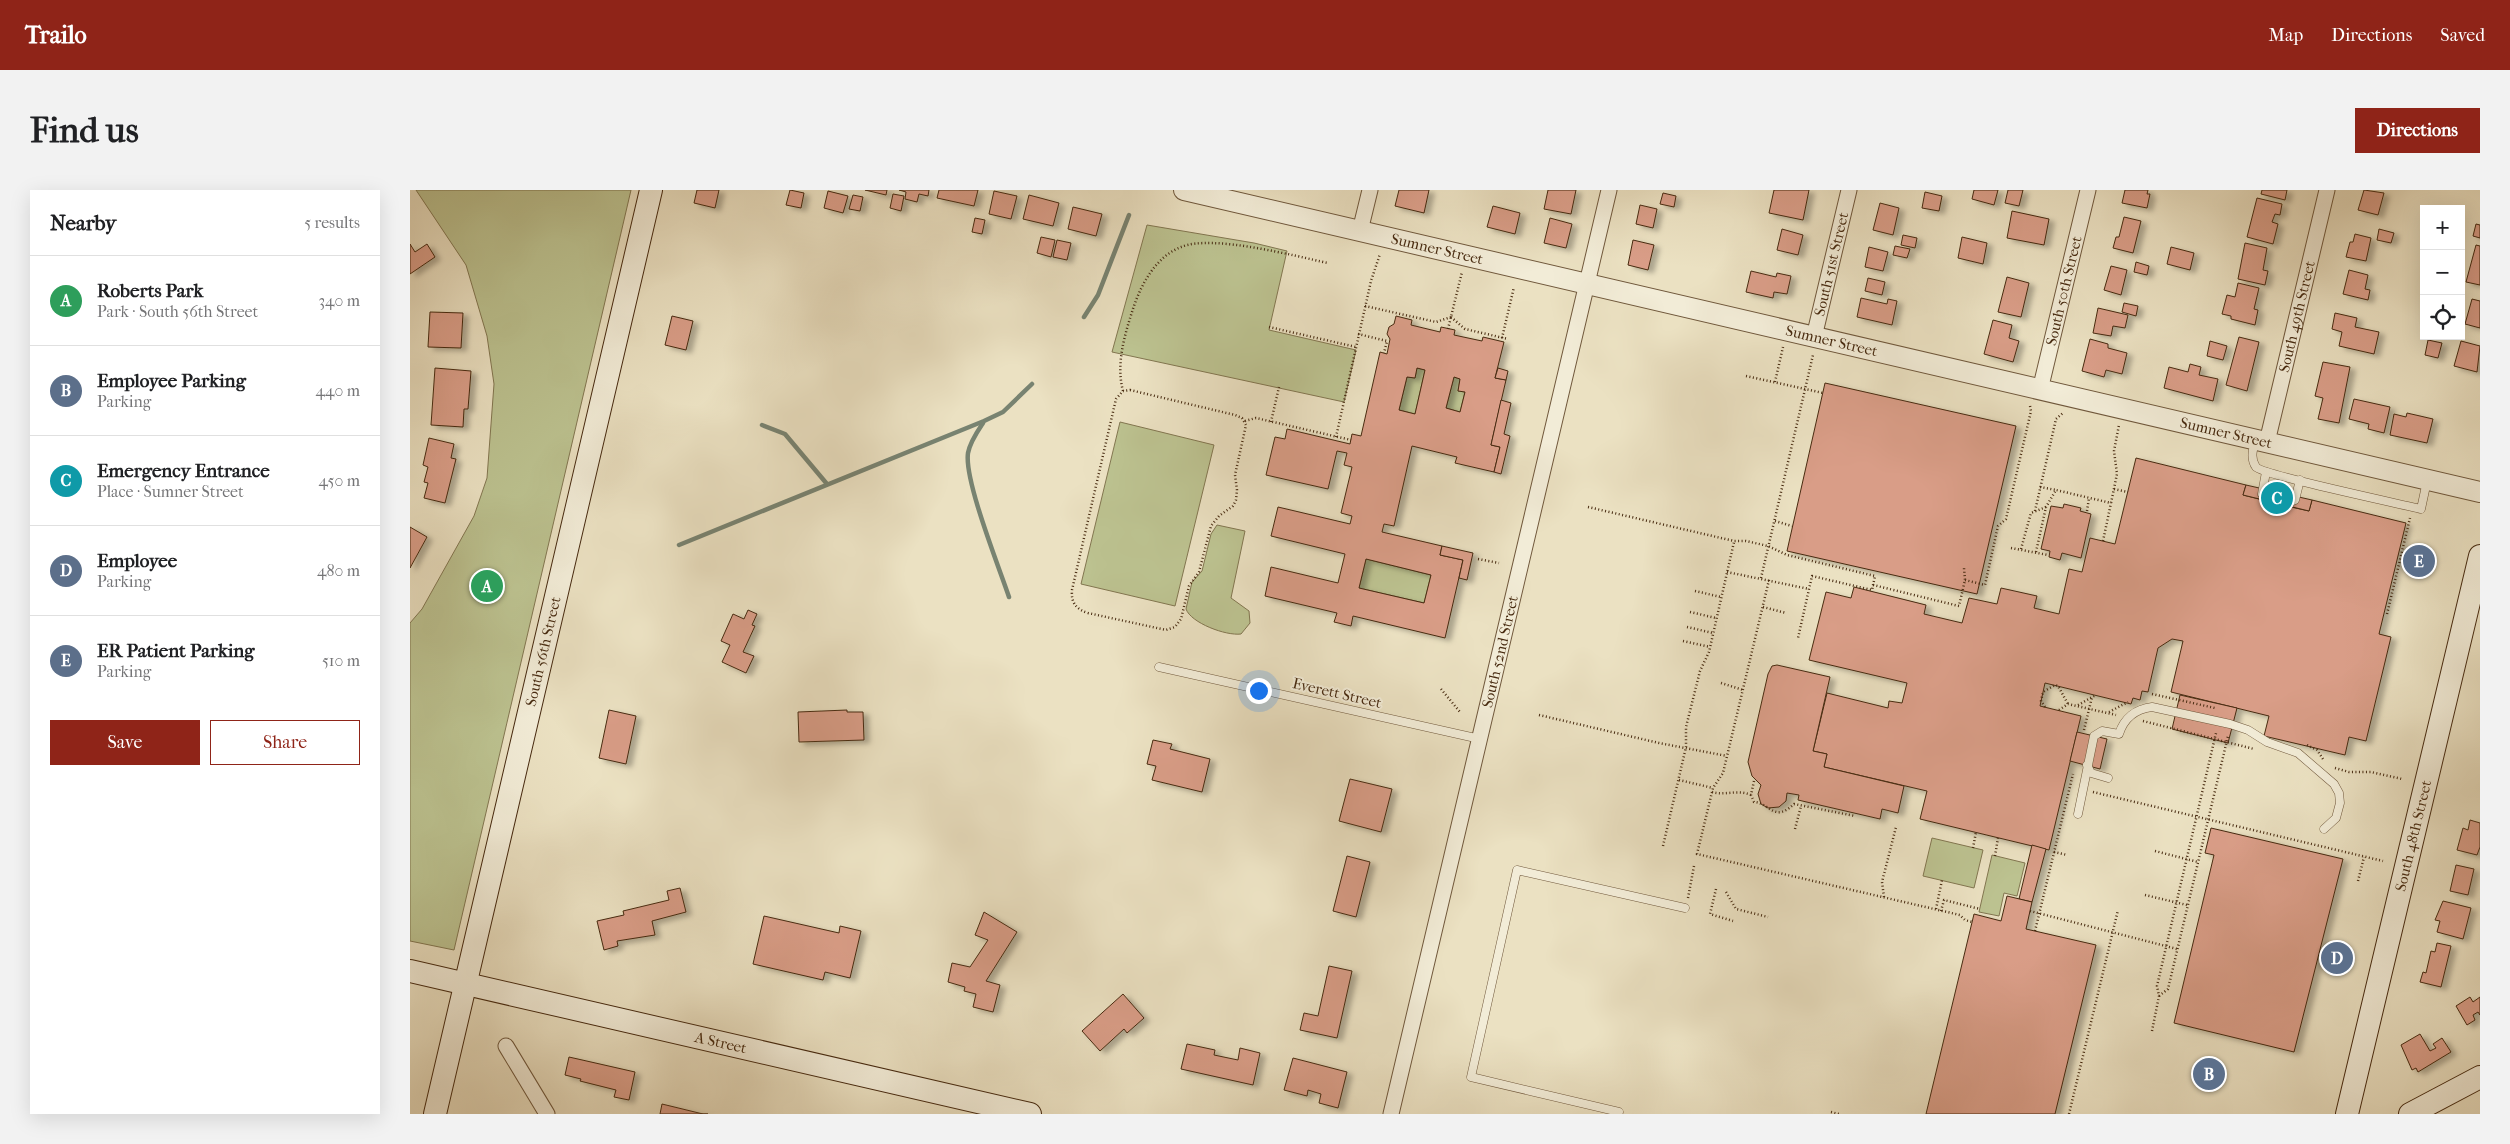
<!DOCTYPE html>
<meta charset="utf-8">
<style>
:root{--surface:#fff;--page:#f2f2f2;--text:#202124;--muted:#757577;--line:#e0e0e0;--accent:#8f2418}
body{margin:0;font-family:"IM FELL French Canon",serif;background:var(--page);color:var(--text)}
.controls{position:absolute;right:15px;top:15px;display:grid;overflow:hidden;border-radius:0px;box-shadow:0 5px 20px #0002}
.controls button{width:45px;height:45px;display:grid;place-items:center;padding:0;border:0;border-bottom:1px solid var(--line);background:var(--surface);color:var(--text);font:25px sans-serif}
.you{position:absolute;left:848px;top:500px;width:18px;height:18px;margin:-12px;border:4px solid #fff;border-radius:50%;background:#1a73e8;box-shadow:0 0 0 8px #1a73e833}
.badge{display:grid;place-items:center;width:32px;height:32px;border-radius:50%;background:var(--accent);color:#fff;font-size:16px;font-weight:700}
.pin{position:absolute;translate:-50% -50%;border:2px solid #fff;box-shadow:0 1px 5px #0006}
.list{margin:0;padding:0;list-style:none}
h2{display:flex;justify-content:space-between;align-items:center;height:65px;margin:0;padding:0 20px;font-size:21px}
h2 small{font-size:16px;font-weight:400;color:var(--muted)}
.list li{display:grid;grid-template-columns:32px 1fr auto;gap:15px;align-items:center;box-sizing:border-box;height:90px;padding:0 20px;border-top:1px solid var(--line)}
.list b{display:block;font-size:19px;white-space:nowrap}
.list p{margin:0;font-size:16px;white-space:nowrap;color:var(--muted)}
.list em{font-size:16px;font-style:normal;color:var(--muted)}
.actions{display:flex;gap:10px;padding:15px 20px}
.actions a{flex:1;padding:11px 0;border:1px solid var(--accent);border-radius:0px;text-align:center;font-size:18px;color:var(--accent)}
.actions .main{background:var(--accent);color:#fff}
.icon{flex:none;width:28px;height:28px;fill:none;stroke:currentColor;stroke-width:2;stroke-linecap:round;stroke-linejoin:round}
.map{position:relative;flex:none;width:2070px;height:924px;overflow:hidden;border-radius:0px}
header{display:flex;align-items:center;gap:30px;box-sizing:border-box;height:70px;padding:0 25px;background:var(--accent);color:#fff}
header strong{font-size:24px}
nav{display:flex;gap:28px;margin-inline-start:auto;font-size:18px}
.intro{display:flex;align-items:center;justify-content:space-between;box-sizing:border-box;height:120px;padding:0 30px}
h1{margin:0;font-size:35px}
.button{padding:12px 22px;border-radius:0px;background:var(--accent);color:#fff;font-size:18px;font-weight:700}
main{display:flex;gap:30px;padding:0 30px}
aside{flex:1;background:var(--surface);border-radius:0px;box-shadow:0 5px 20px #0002}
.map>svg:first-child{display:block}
</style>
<header>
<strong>Trailo</strong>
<nav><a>Map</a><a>Directions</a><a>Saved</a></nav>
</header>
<div class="intro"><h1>Find us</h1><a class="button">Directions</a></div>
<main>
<aside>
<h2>Nearby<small>5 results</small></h2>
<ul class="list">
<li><span class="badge" style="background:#2e9e5b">A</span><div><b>Roberts Park</b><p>Park · South 56th Street</p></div><em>340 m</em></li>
<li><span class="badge" style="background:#5c6f8a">B</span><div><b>Employee Parking</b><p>Parking</p></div><em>440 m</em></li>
<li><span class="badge" style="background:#0f9aa8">C</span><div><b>Emergency Entrance</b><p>Place · Sumner Street</p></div><em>450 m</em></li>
<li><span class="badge" style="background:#5c6f8a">D</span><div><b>Employee</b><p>Parking</p></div><em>480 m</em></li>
<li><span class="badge" style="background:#5c6f8a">E</span><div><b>ER Patient Parking</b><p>Parking</p></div><em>510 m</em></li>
</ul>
<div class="actions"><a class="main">Save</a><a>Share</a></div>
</aside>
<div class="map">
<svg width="2070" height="924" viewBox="0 0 2070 924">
<defs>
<filter id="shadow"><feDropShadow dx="5.5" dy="3" stdDeviation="2.5" flood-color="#0004"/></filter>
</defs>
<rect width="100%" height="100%" fill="#ebe1c2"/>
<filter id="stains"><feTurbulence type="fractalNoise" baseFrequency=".004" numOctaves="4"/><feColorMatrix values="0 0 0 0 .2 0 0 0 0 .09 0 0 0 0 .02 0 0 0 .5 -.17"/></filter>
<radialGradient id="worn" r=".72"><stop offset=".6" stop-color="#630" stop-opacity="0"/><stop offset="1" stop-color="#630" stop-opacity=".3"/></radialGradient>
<!-- green -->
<g fill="#bcc290" stroke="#827650">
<polygon points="6,0 221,0 44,760 0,751 0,433 12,419 64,326 77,288 84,194 77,146 56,75"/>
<polygon points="737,35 844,53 877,61 859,140 946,160 934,212 702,162"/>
<polygon points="1007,178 1015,180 1005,224 989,220 997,187 1005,188"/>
<polygon points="1044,187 1050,189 1048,201 1055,202 1050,222 1036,218"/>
<polygon points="710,232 804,255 765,416 671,394"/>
<path d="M807 335 835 341 821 408 839 421 840 433 831 444C816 446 781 433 776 419L782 392 792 381 801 344Z"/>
<polygon points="956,369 1021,385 1014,413 949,398"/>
<polygon points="1522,648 1573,660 1564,698 1513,686"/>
<polygon points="1582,665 1615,673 1607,706 1594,703 1589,726 1569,722"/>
</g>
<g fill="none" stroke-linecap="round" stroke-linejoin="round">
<!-- stream -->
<g stroke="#788371" stroke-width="4.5">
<polyline points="674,127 688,105 719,25"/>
<path d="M573 233C567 242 560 252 558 263 554 290 589 377 599 407"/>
<polyline points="352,235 375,244 417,294"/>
<polyline points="269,355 574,231 593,222 622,194"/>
</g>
</g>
<!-- building -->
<g fill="#d99d87" stroke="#472a10" fill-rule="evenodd" filter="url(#shadow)">
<polygon points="287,0 309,0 305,18 284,13"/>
<polygon points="380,0 394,3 391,18 376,15"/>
<polygon points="455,0 477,0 476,5"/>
<polygon points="489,0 519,0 518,6 509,4 507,12 495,9 496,2"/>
<polygon points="529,0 568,0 564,16 527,8"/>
<polygon points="989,0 1019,0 1014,23 985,16"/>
<polygon points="1138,0 1166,0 1161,24 1134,19"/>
<polygon points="1364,0 1399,0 1393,30 1359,23"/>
<polygon points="1564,0 1588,0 1584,15 1562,9"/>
<polygon points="1598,0 1613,0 1609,16 1595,13"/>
<polygon points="1715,0 1738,0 1737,4 1740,4 1737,18 1712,13"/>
<polygon points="1852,0 1877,0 1875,10 1851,4"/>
<polygon points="1954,0 1974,3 1968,25 1948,20"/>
<polygon points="418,1 438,6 433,23 414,18"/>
<polygon points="584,1 607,6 601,29 579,24"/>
<polygon points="1515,2 1532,6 1529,21 1512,18"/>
<polygon points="1253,3 1266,6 1264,17 1250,14"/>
<polygon points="483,4 494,6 491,21 480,18"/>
<polygon points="443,5 453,7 450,21 439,19"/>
<polygon points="619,5 649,13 643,36 613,29"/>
<polygon points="1847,8 1872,14 1870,25 1865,24 1862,32 1868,34 1863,54 1837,47"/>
<polygon points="1470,13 1489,18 1483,45 1463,40"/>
<polygon points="1230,15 1247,19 1243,38 1226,34"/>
<polygon points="1083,16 1110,23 1105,44 1077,37"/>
<polygon points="663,17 692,24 686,46 658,39"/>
<polygon points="1602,21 1639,29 1634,55 1597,48"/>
<polygon points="1714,27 1731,31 1723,63 1703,58 1706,47 1709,47"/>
<polygon points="565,28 575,30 572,44 562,42"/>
<polygon points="1140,28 1162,34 1156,58 1134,53"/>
<polygon points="2066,34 2070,35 2070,48 2063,46"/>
<polygon points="1372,39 1393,45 1388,65 1367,60"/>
<polygon points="1969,39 1984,43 1981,53 1967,50"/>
<polygon points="1945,44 1961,48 1956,71 1936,67 1940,52 1943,52"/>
<polygon points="1493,45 1507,48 1505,58 1491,55"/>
<polygon points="631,47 645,50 641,67 627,63"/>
<polygon points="1552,47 1577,53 1573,74 1548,68"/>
<polygon points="647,50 661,53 657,70 643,67"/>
<polygon points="1223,50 1244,55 1238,80 1218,75"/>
<polygon points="1835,53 1857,58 1853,80 1858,81 1855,95 1828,89"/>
<polygon points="0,54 5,62 17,54 25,67 0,84"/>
<polygon points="2066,55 2070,56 2070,95 2056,92"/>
<polygon points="1485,56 1500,59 1497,68 1483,65"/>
<polygon points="1459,57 1478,62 1473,81 1455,77"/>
<polygon points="1761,57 1784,63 1780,80 1757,74"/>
<polygon points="1726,72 1739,76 1737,85 1724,82"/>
<polygon points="1701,76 1717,80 1711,105 1694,100"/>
<polygon points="1939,80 1958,85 1955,99 1960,100 1958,110 1933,104"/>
<polygon points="1341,81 1366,87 1367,83 1381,86 1377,104 1364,102 1363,108 1336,102"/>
<polygon points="1597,87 1619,93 1611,127 1588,122"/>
<polygon points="1458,88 1475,92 1472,105 1455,101"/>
<polygon points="1828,93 1849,98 1844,119 1848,120 1845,135 1821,129 1821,126 1812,124 1817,105 1825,107"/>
<polygon points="1451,108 1477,114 1478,109 1487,111 1482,135 1447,127"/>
<polygon points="2062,109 2070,111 2070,138 2055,134"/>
<polygon points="1714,113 1728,116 1726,126 1712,122"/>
<polygon points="1688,118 1718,125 1715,138 1703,136 1701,146 1683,143"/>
<polygon points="20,122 53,123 51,158 18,157"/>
<polygon points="1925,123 1947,128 1945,137 1969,142 1964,164 1929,156 1932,142 1922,139"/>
<polygon points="262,126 283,131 276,160 255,155"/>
<path d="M986 126 1002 130 1001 135 1030 142 1031 137 1045 140 1044 145 1072 151 1073 147 1094 152 1085 188 1096 190 1081 255 1090 257 1084 282 1045 273 1047 267 1002 256 984 336 974 334 972 342 1032 356 1030 365 1053 370 1035 448 943 426 941 436 924 432 927 423 855 406 861 377 928 393 935 364 861 346 868 317 940 334 942 326 931 323 942 277 934 275 937 263 927 261 918 299 856 285 865 247 875 249 877 239 940 254 942 244 951 246 970 162 977 164 980 149 977 144 979 137 984 134ZM1007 178 1015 180 1005 224 989 220 997 187 1005 188ZM1044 187 1050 189 1048 201 1055 202 1050 222 1036 218ZM956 369 1021 385 1014 413 949 398Z"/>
<polygon points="1583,130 1602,135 1599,148 1609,151 1603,172 1574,164"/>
<polygon points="1829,147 1849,152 1837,201 1816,195"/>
<polygon points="1680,149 1698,154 1698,158 1717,163 1712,184 1696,180 1694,187 1672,181"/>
<polygon points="2018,150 2032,153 2028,168 2015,165"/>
<polygon points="1800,151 1817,156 1813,170 1797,166"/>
<polygon points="2051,151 2070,156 2067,182 2044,176"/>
<polygon points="1913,172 1940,177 1929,233 1908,229 1913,208 1905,206"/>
<polygon points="1780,174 1791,177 1789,185 1808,189 1803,211 1754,198 1759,177 1778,182"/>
<polygon points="25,178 61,181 58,219 54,219 53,237 21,235"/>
<polygon points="1088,178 1098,181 1096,190 1085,188"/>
<polygon points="1415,193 1606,236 1567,404 1377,361"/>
<polygon points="1944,209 1980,217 1974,243 1958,239 1959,234 1939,229"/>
<polygon points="1091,210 1101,213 1094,244 1100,246 1091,284 1084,282 1090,257 1081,255"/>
<polygon points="1997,223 2023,229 2017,253 1980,245 1984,224 1996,227"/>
<polygon points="19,248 44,254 41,268 46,269 35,313 14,308 18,293 14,292 18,277 13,275"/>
<polygon points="1726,268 1836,295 1833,305 1881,317 1899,321 1902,310 1996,333 1969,444 1981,447 1956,551 1939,547 1935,565 1854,546 1859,526 1761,502 1773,451 1762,449 1748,458 1738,502 1732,501 1730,510 1723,508 1721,514 1635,493 1630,516 1671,526 1639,660 1510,629 1517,601 1414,577 1417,564 1403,561 1417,503 1478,518 1479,511 1492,513 1497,493 1399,470 1416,402 1441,408 1444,397 1516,415 1514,424 1552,433 1559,408 1587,414 1591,398 1627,406 1624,418 1649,424 1659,379 1672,382 1680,348 1705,354"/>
<polygon points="1836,295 1902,310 1899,321 1833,305"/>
<polygon points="1654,314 1671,318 1670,321 1681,324 1671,368 1652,363 1650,370 1639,367 1640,361 1631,359 1641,316 1653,318"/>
<polygon points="0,337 17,347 0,378"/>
<polygon points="1032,356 1063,363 1057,390 1049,388 1053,370 1030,365"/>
<polygon points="338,420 347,424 342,435 345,436 333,462 344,466 336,483 312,472 320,455 311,451 323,424 334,429"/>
<polygon points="1367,475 1420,487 1403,561 1417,564 1414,577 1494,596 1488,623 1472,619 1470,629 1388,610 1389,605 1377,603 1376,611 1369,617 1358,618 1351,614 1348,604 1351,595 1342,586 1338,572 1358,484 1362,476"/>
<polygon points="1770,505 1827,518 1818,553 1762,539"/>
<polygon points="199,520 226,526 216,574 189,568"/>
<polygon points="437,520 437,522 453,522 454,550 389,552 388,522"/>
<polygon points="1667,542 1697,549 1690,579 1660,571"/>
<polygon points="743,550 762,554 760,559 800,569 792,602 742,590 746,576 737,574"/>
<polygon points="940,589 982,599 971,642 929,631"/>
<polygon points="2060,630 2070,633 2070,657 2067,665 2047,660 2053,638 2058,640"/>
<polygon points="1801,638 1933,669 1884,862 1764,833 1804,665 1795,663"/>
<polygon points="1622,655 1636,659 1622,712 1609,709"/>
<polygon points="937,666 960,672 946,727 923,721"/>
<polygon points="2046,675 2064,679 2058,705 2040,701"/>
<polygon points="270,698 276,722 242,731 245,745 207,751 208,756 194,760 187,731 214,725 213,721 259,710 257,701"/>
<polygon points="1597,706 1622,712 1616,739 1686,755 1645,924 1516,924 1564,724 1591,731"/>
<polygon points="2033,711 2061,718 2053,749 2027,742 2030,731 2025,730"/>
<polygon points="574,722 607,742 576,791 590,795 583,822 563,817 566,804 554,801 555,797 538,792 542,773 560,777 578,750 565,745"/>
<polygon points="354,726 429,743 430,736 451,741 440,788 415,782 413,790 343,774"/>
<polygon points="2027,753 2041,756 2031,797 2010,792 2013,782 2016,783 2021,761 2025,762"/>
<polygon points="919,776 942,781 927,848 890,840 894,823 908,826"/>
<polygon points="713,804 734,828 717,843 714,839 690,861 672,841"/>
<polygon points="2060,807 2063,812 2070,807 2070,825 2068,822 2063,825 2065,830 2057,835 2046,816"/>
<polygon points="2010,844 2020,861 2026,858 2023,854 2032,848 2041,862 2008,882 2006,878 2002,880 1991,855"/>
<polygon points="777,854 805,860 804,865 828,870 830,858 850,863 843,895 771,879"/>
<polygon points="159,867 225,882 219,910 204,907 206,900 170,891 171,889 155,885"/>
<polygon points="883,868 937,882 928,918 909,913 911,904 898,900 897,906 874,900"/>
<polygon points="252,914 293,924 298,924 250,924"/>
</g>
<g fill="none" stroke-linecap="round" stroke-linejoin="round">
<defs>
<g id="service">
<path d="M1845 251C1843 259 1840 269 1846 277 1853 285 1990 314 2011 319L2017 291"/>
<polyline points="1856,282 1852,304 1880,312 1885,310 1890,290"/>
<polyline points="749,477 1070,549"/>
<polyline points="1677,575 1681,583 1698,588"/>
<path d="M1668 624 1684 546 1692 541 1709 544C1714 528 1726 519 1742 517L1820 534 1838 540 1857 552 1888 563 1924 594 1929 603 1930 613 1926 628 1914 639"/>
<polyline points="1209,922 1061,887 1107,680 1275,718"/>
</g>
<g id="minor">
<polyline points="950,41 960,0"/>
<path id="s1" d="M1404 147 1439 0"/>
<path id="s2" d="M1630 200 1678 0"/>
<path id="s3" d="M1857 252 1917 0"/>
<polyline points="96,856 137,924"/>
<path id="s4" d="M981 924 1199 0"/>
</g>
<g id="tertiary">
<path id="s5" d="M774 0 2070 302"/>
</g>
<g id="secondary">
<path id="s6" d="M0 781 620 924"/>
<path id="s7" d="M25 924 241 0"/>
<path id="s8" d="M1937 924 2070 366"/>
<polyline points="2000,924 2070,887"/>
</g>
</defs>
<!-- service casing -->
<use href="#service" stroke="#70583c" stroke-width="9"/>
<!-- minor casing -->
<use href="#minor" stroke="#70583c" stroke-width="17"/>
<!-- tertiary casing -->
<use href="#tertiary" stroke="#70583c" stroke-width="22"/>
<!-- secondary casing -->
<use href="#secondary" stroke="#472a10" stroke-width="24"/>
<!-- path -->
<g stroke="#472a10" stroke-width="2.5" stroke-dasharray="1 2.5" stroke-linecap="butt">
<polyline points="955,116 1026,132 1041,127"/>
<polyline points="1041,127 1055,139 1098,149"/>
<polyline points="859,137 946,157"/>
<polyline points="1038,139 1052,82"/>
<polyline points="948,144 977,151 974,163"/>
<polyline points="1092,148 1104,97"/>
<polyline points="1336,186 1413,203"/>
<polyline points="1365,192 1373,157"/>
<path d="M720 200 825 225 832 228 836 235 825 285 827 300 826 310 823 316 809 326 801 336 789 382 779 396 771 429 765 437 756 440 678 423C666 419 661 413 662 400L706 209 713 201Z"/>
<path d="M713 201C706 175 714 147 722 122 730 96 745 67 771 57 802 44 885 66 918 73"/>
<polyline points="835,231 846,228 941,250"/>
<polyline points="861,232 869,197"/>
<polyline points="926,247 961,91 970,64"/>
<polyline points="1630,297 1646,300"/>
<polyline points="1704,299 1718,302"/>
<polyline points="1178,317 1324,351 1336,351 1358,356 1377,365 1465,386 1462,400 1402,386 1388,448"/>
<polyline points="1625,321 1646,229 1653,223"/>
<polyline points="1677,321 1679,308"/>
<polyline points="1365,331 1382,336"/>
<polyline points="1693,351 1701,313"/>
<polyline points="1601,358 1638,365"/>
<polyline points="1611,359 1621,323 1636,317"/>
<polyline points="1626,362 1636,317 1646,300 1701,313 1707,284 1704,261 1709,235"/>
<polyline points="1068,369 1089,373"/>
<polyline points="1317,382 1399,399"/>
<polyline points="1351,388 1403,165"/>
<polyline points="1359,390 1313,583 1303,598 1287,664 1550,725 1555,730 1562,732"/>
<polyline points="1555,390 1575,395 1588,336 1596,329 1621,221 1620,216"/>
<polyline points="1463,395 1549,416 1555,390 1554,378"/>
<polyline points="1285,401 1311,407"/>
<polyline points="1353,417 1376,423"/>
<polyline points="1280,422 1306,428"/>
<polyline points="1977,424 2000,328"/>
<polyline points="1277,437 1303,443"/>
<polyline points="1273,451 1300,457"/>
<polyline points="1311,493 1333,500"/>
<polyline points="1031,499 1050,522"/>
<polyline points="1742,504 1805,518"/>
<polyline points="1668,515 1686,505"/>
<polyline points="1635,517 1631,511 1633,502 1645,495 1648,496 1658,514"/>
<polyline points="1649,520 1658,514 1706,525"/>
<polyline points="1699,522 1718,512"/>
<polyline points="1129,525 1249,553 1317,566"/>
<polyline points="1733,531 1844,559"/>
<polyline points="1674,540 1682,507"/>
<polyline points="1897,555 1907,560 1913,569"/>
<polyline points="1925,578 1939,582 1961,582 1992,589"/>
<polyline points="1269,590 1303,598"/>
<path d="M1344 591 1341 605 1344 612C1360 613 1364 633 1384 614L1445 626"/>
<path d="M1302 602C1315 606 1327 599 1341 605"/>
<polyline points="1683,602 1973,671"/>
<polyline points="1385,639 1391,616"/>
<polyline points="1253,656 1276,557 1276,537 1290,481 1299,462 1324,352"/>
<polyline points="1563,658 1566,642"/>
<polyline points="1745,661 1788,672"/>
<polyline points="1644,662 1657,665"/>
<polyline points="1585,666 1588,648"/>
<polyline points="1948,691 1954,667"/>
<polyline points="1306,699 1300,724 1323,731"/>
<polyline points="1316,702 1326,719 1358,727"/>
<polyline points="1735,705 1777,715"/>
<polyline points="1474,707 1472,692 1486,637"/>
<polyline points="1278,708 1284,676"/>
<polyline points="1526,719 1532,690"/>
<polyline points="1531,721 1534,710 1570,719"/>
<polyline points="1620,721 1767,759"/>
<polyline points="1625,741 1663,584"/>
<polyline points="1749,806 1758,799 1818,546"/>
<polyline points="1742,841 1749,806 1747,796 1806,543"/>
<polyline points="1421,922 1429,924"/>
<polyline points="1659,924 1708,720"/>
</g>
<!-- service -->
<use href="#service" stroke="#f2ecd7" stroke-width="8"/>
<!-- minor -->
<use href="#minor" stroke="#f2ecd7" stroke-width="15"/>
<!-- tertiary -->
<use href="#tertiary" stroke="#f2ecd7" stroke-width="20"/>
<!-- secondary -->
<use href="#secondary" stroke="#f2ecd7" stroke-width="22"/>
</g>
<g text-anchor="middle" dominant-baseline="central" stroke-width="4" stroke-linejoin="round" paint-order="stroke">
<!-- street labels -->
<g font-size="15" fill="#472a10" stroke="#f2ecd7">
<text stroke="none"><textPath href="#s5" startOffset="260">Sumner Street</textPath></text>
<text stroke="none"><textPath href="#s1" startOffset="75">South 51st Street</textPath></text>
<text stroke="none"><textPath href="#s2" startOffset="102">South 50th Street</textPath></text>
<text stroke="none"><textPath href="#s3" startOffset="129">South 49th Street</textPath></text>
<text stroke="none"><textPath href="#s5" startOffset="665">Sumner Street</textPath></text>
<text stroke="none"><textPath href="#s5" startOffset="1070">Sumner Street</textPath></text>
<text stroke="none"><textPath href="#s7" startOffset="475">South 56th Street</textPath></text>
<text stroke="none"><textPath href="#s4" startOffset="475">South 52nd Street</textPath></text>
<text transform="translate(927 503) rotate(13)">Everett Street</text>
<text stroke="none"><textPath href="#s8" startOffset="286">South 48th Street</textPath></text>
<text stroke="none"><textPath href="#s6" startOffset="319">A Street</textPath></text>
</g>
</g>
<rect width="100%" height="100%" filter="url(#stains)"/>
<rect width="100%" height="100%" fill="url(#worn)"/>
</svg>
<div class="controls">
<button>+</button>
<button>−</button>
<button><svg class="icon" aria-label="locate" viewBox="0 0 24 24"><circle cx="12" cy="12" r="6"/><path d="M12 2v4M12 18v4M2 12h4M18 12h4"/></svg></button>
</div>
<div class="you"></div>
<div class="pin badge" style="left:77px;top:396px;background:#2e9e5b">A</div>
<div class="pin badge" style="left:1799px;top:884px;background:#5c6f8a">B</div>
<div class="pin badge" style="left:1867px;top:308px;background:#0f9aa8">C</div>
<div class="pin badge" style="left:1927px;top:768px;background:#5c6f8a">D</div>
<div class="pin badge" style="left:2009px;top:371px;background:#5c6f8a">E</div>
</div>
</main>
